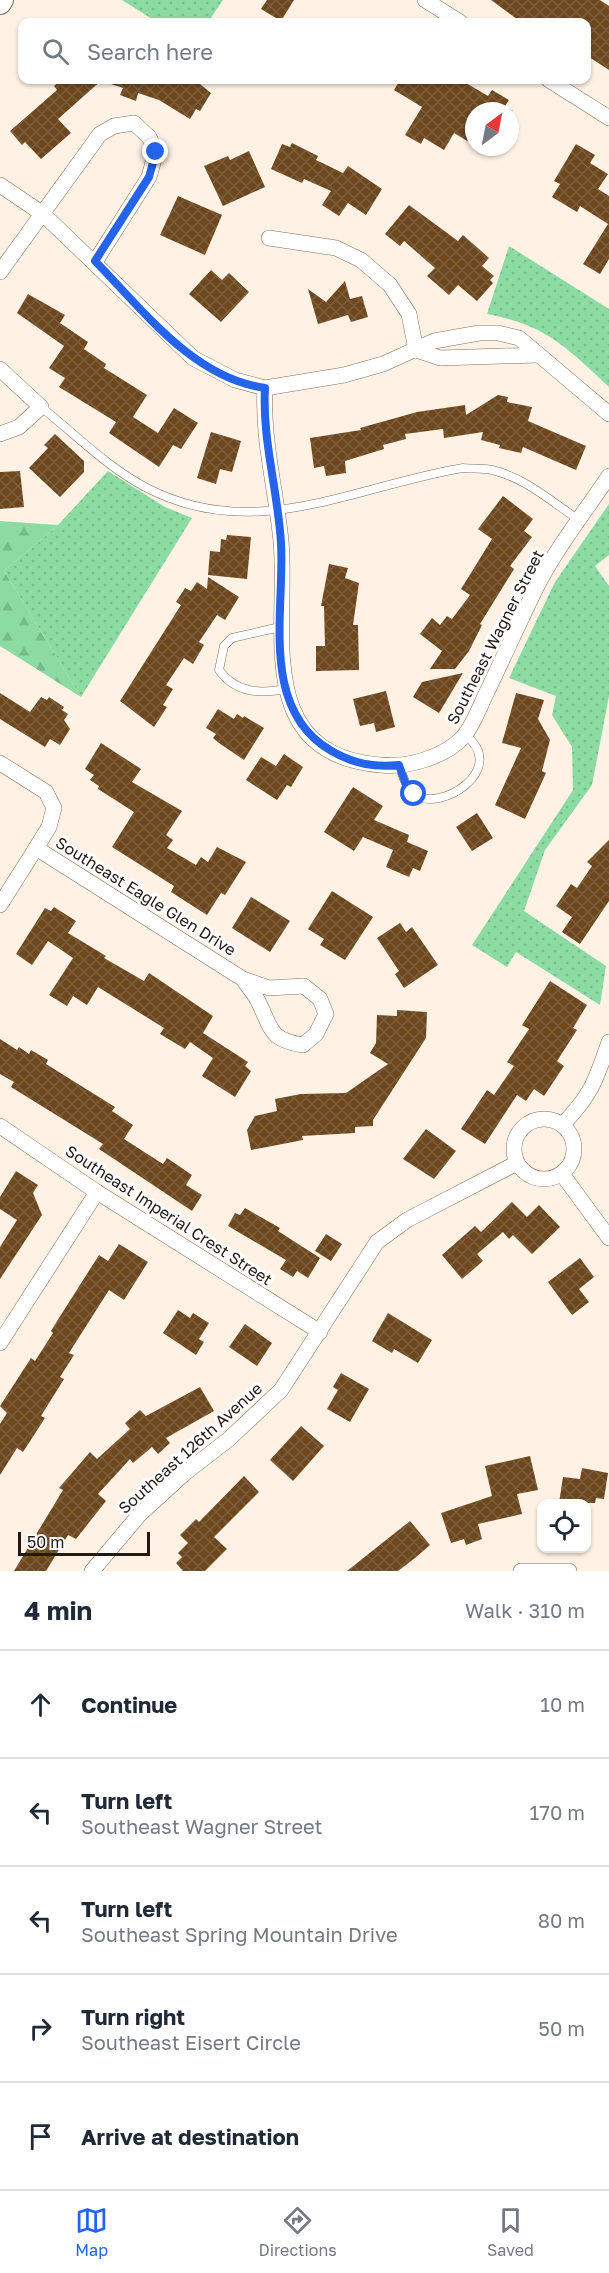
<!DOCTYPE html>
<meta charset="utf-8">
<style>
:root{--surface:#fff;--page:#f2f2f3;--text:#1f2937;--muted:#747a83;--line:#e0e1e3;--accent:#2563eb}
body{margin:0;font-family:"Golos Text",sans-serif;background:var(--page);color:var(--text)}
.controls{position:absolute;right:18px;bottom:18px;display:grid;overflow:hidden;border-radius:12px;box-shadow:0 2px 4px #0004}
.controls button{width:54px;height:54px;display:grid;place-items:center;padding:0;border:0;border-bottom:2px solid var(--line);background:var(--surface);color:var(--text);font:30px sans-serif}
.compass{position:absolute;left:465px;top:102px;width:54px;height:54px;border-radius:50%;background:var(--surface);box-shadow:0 2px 4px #0004;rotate:32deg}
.scale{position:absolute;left:18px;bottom:15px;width:132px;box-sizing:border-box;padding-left:6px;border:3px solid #211912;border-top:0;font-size:16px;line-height:21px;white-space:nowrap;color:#211912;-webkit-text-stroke:4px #fff;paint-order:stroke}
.stop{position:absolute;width:18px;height:18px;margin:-14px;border:4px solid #2563eb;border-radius:50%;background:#fff}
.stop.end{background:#2563eb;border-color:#fff;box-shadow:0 2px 6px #0008}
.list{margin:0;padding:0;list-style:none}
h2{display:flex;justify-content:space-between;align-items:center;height:78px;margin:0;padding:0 24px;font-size:26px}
h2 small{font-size:20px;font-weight:400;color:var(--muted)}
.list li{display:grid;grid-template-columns:39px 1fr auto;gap:18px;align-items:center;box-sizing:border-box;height:108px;padding:0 24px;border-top:2px solid var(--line)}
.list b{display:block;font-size:22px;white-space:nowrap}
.list p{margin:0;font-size:20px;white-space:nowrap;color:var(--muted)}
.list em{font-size:20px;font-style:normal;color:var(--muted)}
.icon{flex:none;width:33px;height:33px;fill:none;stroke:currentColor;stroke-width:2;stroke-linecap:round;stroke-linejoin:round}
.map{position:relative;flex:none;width:609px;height:1571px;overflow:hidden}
.search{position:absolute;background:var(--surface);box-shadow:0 2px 4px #0004;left:18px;right:18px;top:18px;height:66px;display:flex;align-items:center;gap:15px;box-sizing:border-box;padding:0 21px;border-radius:12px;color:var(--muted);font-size:22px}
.sheet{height:618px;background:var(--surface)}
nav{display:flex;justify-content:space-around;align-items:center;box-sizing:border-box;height:84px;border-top:2px solid var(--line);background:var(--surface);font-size:16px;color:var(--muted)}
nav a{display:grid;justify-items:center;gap:3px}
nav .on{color:var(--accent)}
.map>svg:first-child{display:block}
</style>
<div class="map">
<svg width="609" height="1571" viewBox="0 0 609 1571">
<defs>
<pattern id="grass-dots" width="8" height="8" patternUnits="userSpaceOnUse" patternTransform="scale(1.5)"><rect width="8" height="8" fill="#8bdba3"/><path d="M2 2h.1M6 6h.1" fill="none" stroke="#78bb8b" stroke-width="1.8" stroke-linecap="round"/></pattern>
<pattern id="forest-firs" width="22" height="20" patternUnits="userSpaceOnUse" patternTransform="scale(1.5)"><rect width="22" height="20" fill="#8bdba3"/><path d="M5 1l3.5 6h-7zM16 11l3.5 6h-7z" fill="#78bb8b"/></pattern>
<pattern id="building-cross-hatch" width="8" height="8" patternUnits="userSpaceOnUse" patternTransform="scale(1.5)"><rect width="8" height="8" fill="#6d471e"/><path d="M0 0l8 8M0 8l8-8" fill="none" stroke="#7d5e3d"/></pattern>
</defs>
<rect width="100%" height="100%" fill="#fff2e5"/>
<!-- grass -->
<g fill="url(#grass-dots)">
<polygon points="122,0 223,0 208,22 157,22"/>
<path d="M509 246 609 309V387C567 348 546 325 487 314Z"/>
<polygon points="108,471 165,507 192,518 81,697 4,571 58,525"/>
<polygon points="609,504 609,555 595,566 609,586 609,696 592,785 545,850 524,911 606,966 600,1005 516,952 507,967 472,945 573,790 572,747 552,715 556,696 509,678 555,582"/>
</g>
<!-- forest -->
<polygon fill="url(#forest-firs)" points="0,521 58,525 4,571 81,697 0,646"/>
<!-- building -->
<g fill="url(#building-cross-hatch)">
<polygon points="267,0 294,0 281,21 261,9"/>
<polygon points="491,0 600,0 609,6 609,70 586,55 586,22 521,22"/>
<polygon points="61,80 102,80 58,119 71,133 41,159 25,142 22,145 10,131 57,90 54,86"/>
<polygon points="106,80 195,80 211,93 200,111 196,109 190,119 159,100 138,93 136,101 120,95 123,88 105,82"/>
<polygon points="400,80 461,80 488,96 492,90 509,100 505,106 513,111 474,111 474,145 454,133 444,150 424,138 421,144 405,135 422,107 394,90"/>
<polygon points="292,143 318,156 316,160 343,173 348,166 382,189 366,215 348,203 339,216 322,205 331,191 304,179 302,183 271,169 282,144 290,147"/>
<polygon points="576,144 595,155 590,163 608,174 598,189 609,196 609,259 600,274 583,264 608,224 580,206 577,212 552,197 560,184 554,181"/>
<polygon points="249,151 265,187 223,206 204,166 228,156 230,160"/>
<polygon points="178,196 222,215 205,255 160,235"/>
<polygon points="409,205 458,241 463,235 489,258 482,266 494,276 490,280 493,283 477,301 458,285 449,295 427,276 435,268 404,241 400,246 385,234"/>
<polygon points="211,270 222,280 229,273 249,292 221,322 189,294"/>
<polygon points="345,281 350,299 362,296 368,317 351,322 348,315 318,324 308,289 326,302"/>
<polygon points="28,294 65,315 60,323 88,342 84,349 106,364 104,368 147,395 133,417 158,433 174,408 198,423 181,449 173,445 159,467 109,433 116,422 59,387 65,378 49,368 64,346 17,313"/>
<polygon points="498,395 508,397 507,402 532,407 528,421 586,446 576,470 523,447 521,453 499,448 500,445 481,440 483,432 444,438 443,429 405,434 406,439 383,445 384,449 345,461 346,473 326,476 324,466 314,468 310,438 361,430 360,428 417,412 465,405 466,415"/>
<polygon points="211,432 241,441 232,472 220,469 216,484 197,478"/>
<polygon points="55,434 84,461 84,472 60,497 29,468 48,448 44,445"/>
<polygon points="20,471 24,507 0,509 0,472"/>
<polygon points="503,496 533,519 524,531 532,537 510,566 514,569 480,624 482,625 469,651 455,669 430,669 442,651 420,634 432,618 440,625 447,616 452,619 470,595 461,589 492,539 478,529"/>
<polygon points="227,535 251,537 247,579 208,575 210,551 220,552 221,539 226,540"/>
<polygon points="329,564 348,568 345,578 359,583 353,625 358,625 359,670 316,671 316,646 325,646 324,606 321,606"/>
<polygon points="208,577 239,597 225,620 217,615 199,642 204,645 193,664 184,658 166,685 173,689 163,705 167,707 154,727 120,701 181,605 176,602 185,588 191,591 197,582 207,589"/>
<polygon points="463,673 439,713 413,697 422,682"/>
<polygon points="386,691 395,727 376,732 374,723 360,726 353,699"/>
<polygon points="0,693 30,712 41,697 47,700 49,697 64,707 62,710 68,714 64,720 70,729 60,745 50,739 45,747 0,719"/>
<polygon points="516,693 544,700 538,719 550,740 542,771 546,773 525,819 495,805 521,748 502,743"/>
<polygon points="218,709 234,719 237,714 243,718 244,716 264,728 244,760 219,743 213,738 216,734 206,728"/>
<polygon points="101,743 141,769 132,782 182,811 166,835 173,840 167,848 196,865 201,857 208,862 217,847 246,862 225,895 221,893 207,915 171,892 174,886 112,847 134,812 98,789 99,786 90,780 94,775 85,769"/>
<polygon points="284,754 303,767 291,787 287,785 277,800 246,780 261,757 276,766"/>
<polygon points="353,787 383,806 374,820 409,835 407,842 428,851 420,871 413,868 409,877 386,867 393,850 363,837 354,851 324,832"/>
<polygon points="477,813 493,838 472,851 456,827"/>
<polygon points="609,840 609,901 580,944 562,932 572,917 556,906 571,884 577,888 592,866 587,862"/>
<polygon points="332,891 373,917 345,960 320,945 324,939 308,929"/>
<polygon points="251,897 290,921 270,952 232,928"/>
<polygon points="54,907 76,921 68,933 106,956 104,958 144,981 149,973 213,1016 203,1033 248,1062 245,1066 251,1071 235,1097 202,1076 213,1058 190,1042 185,1049 160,1034 164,1028 98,987 87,1005 73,996 67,1006 49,995 73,958 48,941 32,965 16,954 45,908 51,911"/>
<polygon points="400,923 406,932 412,927 438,965 404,988 395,974 399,971 377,938"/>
<polygon points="550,981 587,1005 573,1028 577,1030 557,1061 564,1066 544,1096 534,1089 526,1101 517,1095 485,1144 461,1129 487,1090 494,1095 514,1066 507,1062 529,1029 522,1025"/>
<polygon points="397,1010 427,1012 426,1038 373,1120 373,1126 355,1127 355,1133 302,1136 303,1140 251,1150 247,1130 255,1116 277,1111 275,1099 301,1094 346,1093 388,1064 370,1053 376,1043 377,1015 397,1016"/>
<polygon points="0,1039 17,1050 19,1047 29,1054 31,1050 48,1060 46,1064 115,1107 112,1111 133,1125 124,1139 163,1164 167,1158 192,1175 186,1185 202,1195 192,1211 99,1149 103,1144 11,1087 14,1082 0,1074"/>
<polygon points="426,1129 456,1151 434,1179 403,1159"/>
<polygon points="16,1171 38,1185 33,1193 42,1215 0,1279 0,1247 17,1220 0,1209 0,1197"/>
<polygon points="512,1202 527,1217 539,1205 560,1227 532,1254 513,1235 509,1239 503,1232 477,1254 483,1261 462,1279 442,1255 475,1226 481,1232"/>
<polygon points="245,1208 280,1228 278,1231 320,1258 308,1278 297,1271 293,1277 280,1269 286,1260 228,1226 235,1213 240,1215"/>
<polygon points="326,1234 342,1244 331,1261 315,1251"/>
<polygon points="119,1244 148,1262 124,1300 109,1290 69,1353 74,1355 60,1377 64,1379 41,1416 45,1418 23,1452 17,1448 0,1475 0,1424 7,1413 0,1406 31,1358 35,1361 53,1333 51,1331 59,1318 99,1255 108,1261"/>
<polygon points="580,1258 594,1277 579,1289 589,1302 572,1315 548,1282"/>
<polygon points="178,1310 190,1318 193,1313 209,1323 199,1339 204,1342 196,1355 163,1333"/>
<polygon points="388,1313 432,1340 418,1363 394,1349 392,1353 372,1341"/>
<polygon points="245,1324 272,1343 257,1366 229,1347"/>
<polygon points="341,1373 369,1389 350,1422 327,1409 338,1390 333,1387"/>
<polygon points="200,1387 214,1411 166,1438 170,1443 158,1454 152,1447 133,1463 130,1459 98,1494 106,1501 76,1539 68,1535 46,1571 14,1571 63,1490 59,1488 90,1452 97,1459 130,1429 125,1423 140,1410 146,1416"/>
<polygon points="301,1426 324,1446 293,1481 270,1460"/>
<polygon points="530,1456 538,1490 517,1494 522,1514 478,1524 482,1539 466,1545 464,1539 451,1543 441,1513 492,1496 485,1466"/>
<polygon points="582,1468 608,1473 604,1499 596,1498 595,1503 559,1503 563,1477 580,1479"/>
<polygon points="244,1476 259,1492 214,1537 227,1549 205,1571 183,1571 176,1563 182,1557 178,1553 188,1543 180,1535 196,1519 199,1522"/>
<polygon points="410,1521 430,1545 415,1558 398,1571 347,1571"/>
</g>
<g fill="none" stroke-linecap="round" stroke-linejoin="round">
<defs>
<g id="service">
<path d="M41 407C75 434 108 468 147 488 255 544 354 486 463 468 472 469 483 468 492 470 524 477 552 502 579 520"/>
<path d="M280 627 232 638 224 646 219 670C236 693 259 694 286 689"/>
<path d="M399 765C403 775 405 787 414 794 439 814 510 769 465 735"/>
</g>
<g id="minor">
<polyline points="425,0 460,22"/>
<polyline points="549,80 609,118"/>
<polyline points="0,185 43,214 193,358 235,380 265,388 344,375 383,364 434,341 479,333 498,333 519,338 609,414"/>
<polyline points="269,238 336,248 361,260 390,285 409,314 416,350"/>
<polyline points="0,272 100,134 114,126 134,123 149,137 156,152 149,177 95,262"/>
<polyline points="416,350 440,358 538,355"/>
<polyline points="0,369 41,407 19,427 0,434"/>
<path d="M265 388C262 439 276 490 281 541 289 628 251 755 381 765 407 768 446 757 464 736 473 725 479 709 485 696 502 661 518 625 535 590 555 550 584 513 609 476"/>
<path d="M0 763 46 792 54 808 49 827 36 848 243 979 269 988 304 986 320 999 326 1014 316 1034 303 1045C270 1040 272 1030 259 1003 255 994 248 987 243 979"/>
<polyline points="0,905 36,848"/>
<circle cx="544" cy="1149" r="30"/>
<path d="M562 1125C591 1096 596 1080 609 1042"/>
<polyline points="0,1126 97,1192 320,1332"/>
<polyline points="562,1174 609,1238"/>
<polyline points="0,1343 97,1192"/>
<polyline points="92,1571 140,1514 185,1473 229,1439 281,1390 377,1242 407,1220 517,1163"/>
<polyline points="521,1571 569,1571"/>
</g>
<polyline id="secondary" points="0,3 2,0"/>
</defs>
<!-- service casing -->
<use href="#service" stroke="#806d5b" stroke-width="9"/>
<!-- minor casing -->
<use href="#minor" stroke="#806d5b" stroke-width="16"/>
<!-- secondary casing -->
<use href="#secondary" stroke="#806d5b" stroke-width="24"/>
<!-- service -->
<use href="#service" stroke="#fff" stroke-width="8"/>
<!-- minor -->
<use href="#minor" stroke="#fff" stroke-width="15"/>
<!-- secondary -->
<use href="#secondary" stroke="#fff" stroke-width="22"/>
</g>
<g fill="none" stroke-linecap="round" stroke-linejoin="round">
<!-- route -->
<path stroke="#2563eb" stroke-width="8" d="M156 152 149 177 95 261C143 310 193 378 265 388 262 440 278 491 281 543 285 610 259 708 330 750 351 763 374 768 399 765L405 782 414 794"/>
</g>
<g text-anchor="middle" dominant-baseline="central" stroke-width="6" stroke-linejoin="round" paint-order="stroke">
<!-- street labels -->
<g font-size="16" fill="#211912" stroke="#fff">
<text transform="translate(495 637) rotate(-63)">Southeast Wagner Street</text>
<text transform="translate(146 896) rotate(32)">Southeast Eagle Glen Drive</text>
<text transform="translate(169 1215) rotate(33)">Southeast Imperial Crest Street</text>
<text transform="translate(190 1448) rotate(-42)">Southeast 126th Avenue</text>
</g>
</g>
</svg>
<div class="controls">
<button><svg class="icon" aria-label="locate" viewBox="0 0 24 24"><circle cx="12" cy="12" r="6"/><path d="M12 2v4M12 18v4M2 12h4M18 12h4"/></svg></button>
</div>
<svg class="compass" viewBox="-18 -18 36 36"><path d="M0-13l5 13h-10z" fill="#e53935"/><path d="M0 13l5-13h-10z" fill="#747a83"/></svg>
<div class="scale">50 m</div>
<div class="stop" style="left:414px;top:794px"></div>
<div class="stop end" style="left:156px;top:152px"></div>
<div class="search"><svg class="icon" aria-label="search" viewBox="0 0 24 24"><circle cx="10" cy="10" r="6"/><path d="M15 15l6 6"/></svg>Search here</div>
</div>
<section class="sheet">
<h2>4 min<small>Walk · 310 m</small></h2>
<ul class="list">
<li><svg class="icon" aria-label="ahead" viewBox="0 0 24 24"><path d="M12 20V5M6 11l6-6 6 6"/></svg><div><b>Continue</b></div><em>10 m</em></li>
<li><svg class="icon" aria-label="left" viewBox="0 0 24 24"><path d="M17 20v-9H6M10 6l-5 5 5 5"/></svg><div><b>Turn left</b><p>Southeast Wagner Street</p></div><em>170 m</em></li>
<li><svg class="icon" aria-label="left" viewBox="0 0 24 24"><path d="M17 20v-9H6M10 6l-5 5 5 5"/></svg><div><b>Turn left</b><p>Southeast Spring Mountain Drive</p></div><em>80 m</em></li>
<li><svg class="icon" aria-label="right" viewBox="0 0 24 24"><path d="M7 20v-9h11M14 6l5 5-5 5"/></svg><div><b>Turn right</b><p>Southeast Eisert Circle</p></div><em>50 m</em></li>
<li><svg class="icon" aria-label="arrive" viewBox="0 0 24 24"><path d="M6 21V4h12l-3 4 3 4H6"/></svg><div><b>Arrive at destination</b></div></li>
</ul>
</section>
<nav>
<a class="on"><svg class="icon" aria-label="map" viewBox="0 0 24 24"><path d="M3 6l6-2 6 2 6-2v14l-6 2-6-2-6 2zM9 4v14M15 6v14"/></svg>Map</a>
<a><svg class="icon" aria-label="directions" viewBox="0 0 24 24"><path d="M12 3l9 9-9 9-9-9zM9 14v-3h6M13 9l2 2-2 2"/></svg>Directions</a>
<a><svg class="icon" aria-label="saved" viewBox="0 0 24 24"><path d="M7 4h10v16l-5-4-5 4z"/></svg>Saved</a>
</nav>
